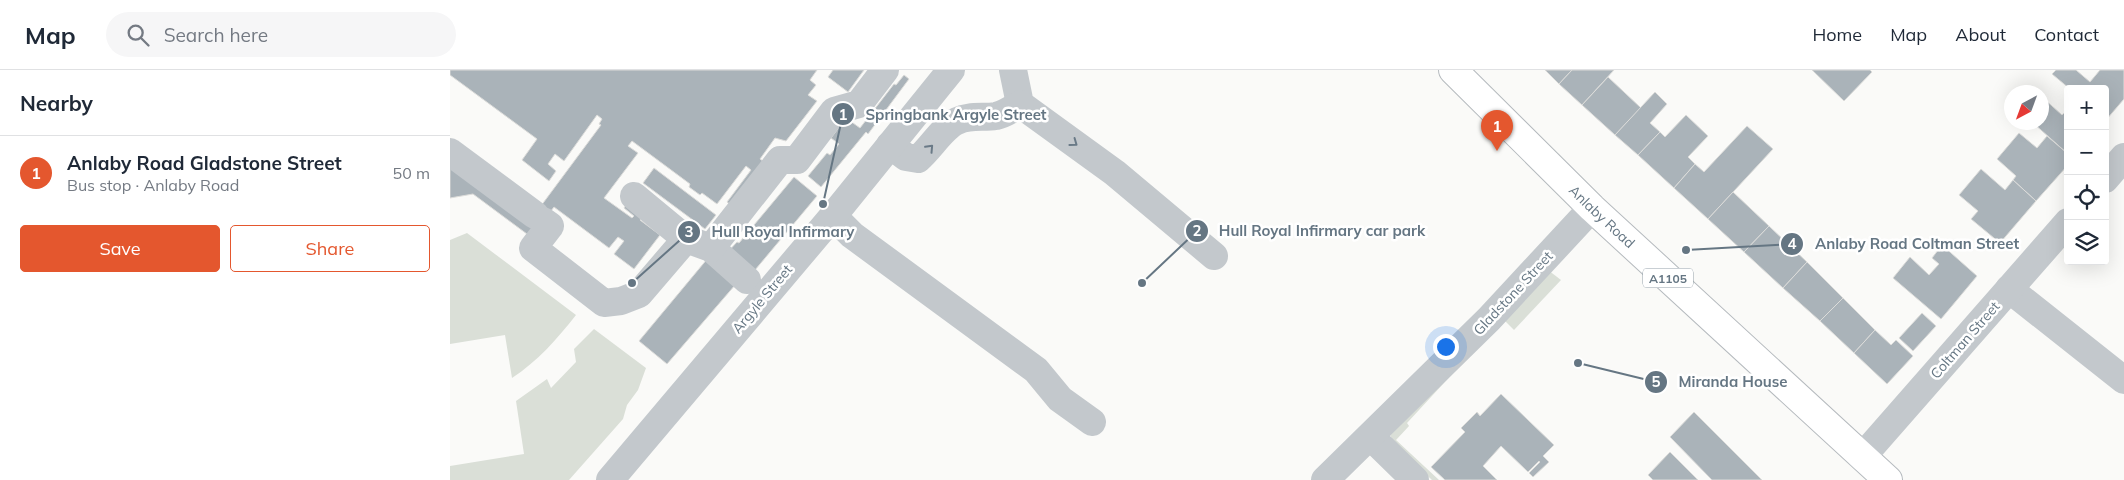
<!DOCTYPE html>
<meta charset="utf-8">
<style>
:root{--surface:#fff;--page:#f6f6f7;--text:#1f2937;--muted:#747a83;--line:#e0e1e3;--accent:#e4572e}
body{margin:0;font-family:Mulish,sans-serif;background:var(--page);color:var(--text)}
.controls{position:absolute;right:15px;top:15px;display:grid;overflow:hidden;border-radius:5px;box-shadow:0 5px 20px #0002}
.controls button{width:45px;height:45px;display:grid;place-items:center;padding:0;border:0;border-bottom:1px solid var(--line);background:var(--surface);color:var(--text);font:25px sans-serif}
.compass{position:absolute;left:1554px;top:15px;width:45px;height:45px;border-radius:50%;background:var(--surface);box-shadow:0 5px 20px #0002;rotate:221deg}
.you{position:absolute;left:995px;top:276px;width:18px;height:18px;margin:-12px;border:4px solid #fff;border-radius:50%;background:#1a73e8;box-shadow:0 0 0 8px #1a73e833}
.badge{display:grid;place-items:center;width:32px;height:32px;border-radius:50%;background:var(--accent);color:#fff;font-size:16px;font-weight:700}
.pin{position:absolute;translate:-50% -41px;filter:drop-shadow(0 1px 2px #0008)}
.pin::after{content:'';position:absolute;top:26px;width:18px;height:15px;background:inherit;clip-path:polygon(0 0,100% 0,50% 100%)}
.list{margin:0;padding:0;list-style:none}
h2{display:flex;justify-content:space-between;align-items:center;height:65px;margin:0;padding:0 20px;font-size:21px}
h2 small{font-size:16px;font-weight:400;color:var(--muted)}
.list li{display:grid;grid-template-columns:32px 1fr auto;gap:15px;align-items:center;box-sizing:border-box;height:75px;padding:0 20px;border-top:1px solid var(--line)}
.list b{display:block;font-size:19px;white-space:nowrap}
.list p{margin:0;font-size:16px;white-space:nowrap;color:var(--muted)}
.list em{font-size:16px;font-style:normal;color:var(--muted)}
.actions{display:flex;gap:10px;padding:15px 20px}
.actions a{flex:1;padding:11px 0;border:1px solid var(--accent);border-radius:5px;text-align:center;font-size:18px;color:var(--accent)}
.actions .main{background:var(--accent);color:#fff}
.icon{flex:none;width:28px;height:28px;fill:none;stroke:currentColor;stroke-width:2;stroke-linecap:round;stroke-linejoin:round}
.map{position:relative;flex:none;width:1674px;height:410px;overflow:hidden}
header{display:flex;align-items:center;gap:30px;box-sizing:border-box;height:70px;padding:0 25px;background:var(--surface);border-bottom:1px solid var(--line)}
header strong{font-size:24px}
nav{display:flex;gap:28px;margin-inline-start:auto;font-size:18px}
.search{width:350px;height:45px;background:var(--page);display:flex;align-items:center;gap:12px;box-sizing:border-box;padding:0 18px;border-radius:28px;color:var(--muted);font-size:19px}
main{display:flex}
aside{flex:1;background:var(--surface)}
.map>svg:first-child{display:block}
</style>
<header>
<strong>Map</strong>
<div class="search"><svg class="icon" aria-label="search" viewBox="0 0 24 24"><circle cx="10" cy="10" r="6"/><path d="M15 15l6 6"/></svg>Search here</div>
<nav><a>Home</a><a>Map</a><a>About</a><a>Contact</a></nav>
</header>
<main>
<aside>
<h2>Nearby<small></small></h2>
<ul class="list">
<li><span class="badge">1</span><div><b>Anlaby Road Gladstone Street</b><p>Bus stop · Anlaby Road</p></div><em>50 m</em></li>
</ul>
<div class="actions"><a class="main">Save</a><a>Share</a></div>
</aside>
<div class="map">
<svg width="1674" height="410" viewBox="0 0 1674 410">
<rect width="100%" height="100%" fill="#fafaf8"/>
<!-- green -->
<g fill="#dadfd7">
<path d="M17 163 126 245C107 269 88 291 62 308L55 265 0 274V170Z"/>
<polygon points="1098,200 1111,210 1064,260 1053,249"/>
<polygon points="144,259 196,298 188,320 177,335 173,349 119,410 0,410 0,396 74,384 66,331 97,309 101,318 126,292 124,279"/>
<polygon points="1005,301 957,353 959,356 946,370 989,410 982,410 945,375 940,365"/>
</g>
<!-- building -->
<g fill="#aab3b9" stroke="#dcdcda">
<polygon points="0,0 367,0 360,10 366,15 358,25 367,31 336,71 325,68 310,89 317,94 285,138 277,132 301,100 296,96 267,134 252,123 250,125 239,117 240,114 182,71 178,76 188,83 154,128 182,148 184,146 174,138 178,132 194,145 190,150 210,165 184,199 164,184 174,171 168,167 159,178 104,137 81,167 23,124 0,128 0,92 79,152 151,55 149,54 152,49 147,45 114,91 105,84 98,94 106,101 99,111 72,90 87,69 0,5"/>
<polygon points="383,0 414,0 398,22 378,7"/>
<polygon points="1095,0 1122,0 1109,14"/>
<polygon points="1122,0 1164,0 1132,35 1109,14"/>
<polygon points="1362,0 1420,0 1422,2 1394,31"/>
<polygon points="1606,0 1626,0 1640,12 1650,0 1674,0 1674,29 1656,50 1655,19 1620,19 1602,4"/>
<polygon points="454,5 459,9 418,64 416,62 371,117 358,106 377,83 380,85 389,74 381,68 396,48 410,58 444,14 446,15"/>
<polygon points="1158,7 1191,38 1165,65 1132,35"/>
<polygon points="1205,22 1217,34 1200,53 1210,62 1188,85 1165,65"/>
<polygon points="1592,27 1612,45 1618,39 1618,84 1582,52 1592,52"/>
<polygon points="1236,45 1258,66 1238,87 1245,94 1224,118 1188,85 1210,62 1215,67"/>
<polygon points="1297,56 1323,79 1258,149 1224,118 1245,94 1254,102"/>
<polygon points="1569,63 1587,78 1597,66 1618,84 1618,95 1586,131 1563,110 1566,106 1547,89"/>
<polygon points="204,98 266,145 255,159 193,113"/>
<polygon points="1531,99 1555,120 1563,110 1586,131 1550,173 1521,149 1528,141 1509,125"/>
<polygon points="344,107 367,126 300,206 274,186 287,172 289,173"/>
<polygon points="1283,122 1319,156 1294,182 1258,149"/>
<polygon points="1319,156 1357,192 1333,218 1294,182"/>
<polygon points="1492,175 1527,206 1491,249 1443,208 1460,187 1479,205 1489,194 1482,188"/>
<polygon points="263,182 292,207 217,294 189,271"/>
<polygon points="1357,192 1393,228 1370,251 1333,218"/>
<polygon points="1393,228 1425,260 1404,283 1370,251"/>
<polygon points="1472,243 1486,256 1463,281 1449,268"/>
<polygon points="1425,260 1441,275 1446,270 1463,286 1437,314 1404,283"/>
<polygon points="1051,324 1104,375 1093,386 1099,392 1083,407 1079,403 1090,392 1089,391 1078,402 1051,376 1033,396 1047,410 995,410 981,397 1015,362 1011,358 1027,342 1030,346"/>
<polygon points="1244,342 1312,410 1262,410 1220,367"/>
<polygon points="1220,382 1248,410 1203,410 1198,405"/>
</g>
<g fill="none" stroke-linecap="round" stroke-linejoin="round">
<defs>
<g id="major">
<path id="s1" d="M1003 0 1142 138 1438 410"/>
</g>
</defs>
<!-- major casing -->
<use href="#major" stroke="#b5babe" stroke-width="30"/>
<!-- minor -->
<g stroke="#c3c8cc" stroke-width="28">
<polyline points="563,0 570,34 665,103 764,186"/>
<path d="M440 75 456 87 468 89C481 78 493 57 507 51 519 45 533 48 546 46 555 44 562 39 570 34"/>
<polyline points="0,82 85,145"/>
<polyline points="1655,109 1674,87"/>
<polyline points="184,126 236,169 261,178 297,210"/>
<polyline points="383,146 402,165 586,300 610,329 642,352"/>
<polyline points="93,151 100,156 83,178 154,233 171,231 189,224 236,169"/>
<polyline points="261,178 330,90 347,90 384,41 409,34 435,0"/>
<polyline points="1559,219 1674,310"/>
<polyline points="921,367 965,410"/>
<polyline points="1412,387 1618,152"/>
<polyline points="160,410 383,146 501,0"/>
<polyline points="875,410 1039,249 1142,138"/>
</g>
<!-- major -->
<use href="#major" stroke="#fff" stroke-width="28"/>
</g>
<!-- one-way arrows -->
<defs><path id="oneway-chevron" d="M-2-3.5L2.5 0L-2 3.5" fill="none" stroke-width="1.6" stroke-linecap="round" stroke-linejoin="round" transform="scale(1.25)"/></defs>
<g stroke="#6a7a87">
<use href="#oneway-chevron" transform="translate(624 73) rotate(36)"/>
<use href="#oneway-chevron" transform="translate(480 78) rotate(-47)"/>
</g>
<g text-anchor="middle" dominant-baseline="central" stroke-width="5" stroke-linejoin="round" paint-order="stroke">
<!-- shield labels -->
<rect fill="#fff" stroke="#939fa8" stroke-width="1" x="1193" y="198.5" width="50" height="19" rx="4"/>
<g font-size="12" font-weight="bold" fill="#657683">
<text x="1218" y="208">A1105</text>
</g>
<!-- street labels -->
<g font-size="14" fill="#657683" stroke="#fff">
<text stroke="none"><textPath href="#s1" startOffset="209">Anlaby Road</textPath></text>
<text transform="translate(1063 223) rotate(-47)">Gladstone Street</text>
<text transform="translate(312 229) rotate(-50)">Argyle Street</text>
<text transform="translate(1515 270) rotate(-49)">Coltman Street</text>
</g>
</g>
<!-- callouts -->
<path fill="none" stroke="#657683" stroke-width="2" d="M373 134L393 44M692 213L747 161M182 213L239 162M1236 180L1342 174M1128 293L1206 312"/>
<g fill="#657683" stroke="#fff" stroke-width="2">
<circle cx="373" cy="134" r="5"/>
<circle cx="692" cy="213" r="5"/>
<circle cx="182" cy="213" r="5"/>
<circle cx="1236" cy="180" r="5"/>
<circle cx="1128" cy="293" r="5"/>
<circle cx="393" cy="44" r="12"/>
<circle cx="747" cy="161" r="12"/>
<circle cx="239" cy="162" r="12"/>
<circle cx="1342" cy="174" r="12"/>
<circle cx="1206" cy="312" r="12"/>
</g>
<g font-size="15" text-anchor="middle" font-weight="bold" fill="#fff">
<text x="393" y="50">1</text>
<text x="747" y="166">2</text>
<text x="239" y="167">3</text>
<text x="1342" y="179">4</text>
<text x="1206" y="317">5</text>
</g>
<g font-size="15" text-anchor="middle" font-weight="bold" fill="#657683" stroke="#fff" stroke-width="5" stroke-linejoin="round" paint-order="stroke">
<text x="506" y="50">Springbank Argyle Street</text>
<text x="872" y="166">Hull Royal Infirmary car park</text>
<text x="333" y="167">Hull Royal Infirmary</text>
<text x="1467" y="179">Anlaby Road Coltman Street</text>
<text x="1283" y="317">Miranda House</text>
</g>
</svg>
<div class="controls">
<button>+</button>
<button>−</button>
<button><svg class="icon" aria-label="locate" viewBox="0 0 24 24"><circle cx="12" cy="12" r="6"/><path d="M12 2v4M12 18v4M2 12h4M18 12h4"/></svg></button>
<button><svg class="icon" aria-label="layers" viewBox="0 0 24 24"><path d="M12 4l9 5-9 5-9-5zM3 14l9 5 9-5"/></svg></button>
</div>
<svg class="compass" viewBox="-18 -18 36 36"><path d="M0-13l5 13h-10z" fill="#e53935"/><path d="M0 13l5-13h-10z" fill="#747a83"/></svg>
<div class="you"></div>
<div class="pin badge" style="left:1047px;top:81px">1</div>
</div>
</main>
